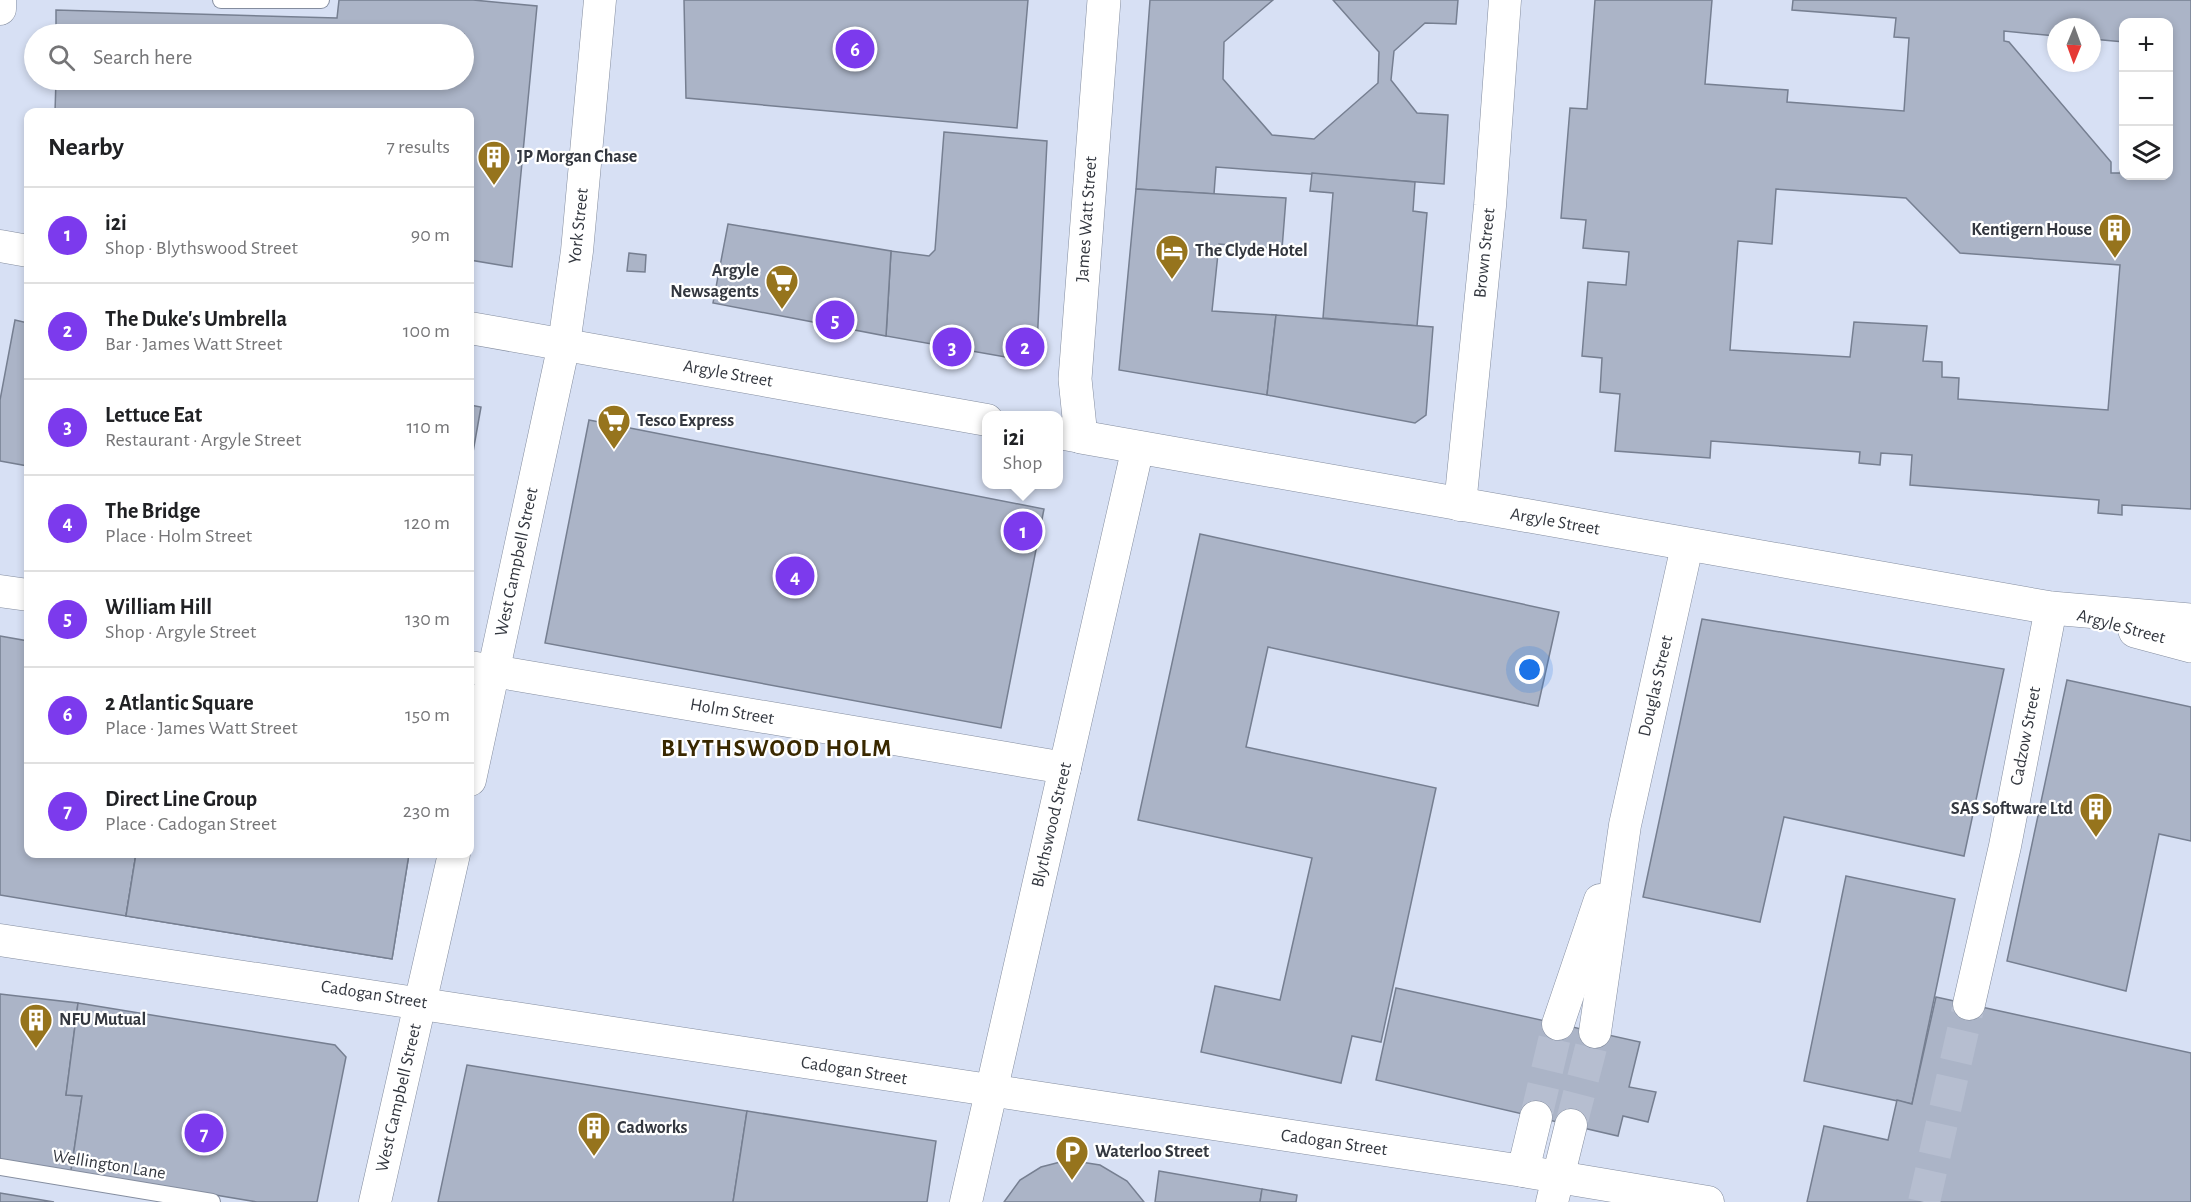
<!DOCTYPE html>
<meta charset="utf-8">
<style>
:root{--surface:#fff;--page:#f6f6f6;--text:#202124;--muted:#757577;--line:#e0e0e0;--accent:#7c3aed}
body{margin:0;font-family:"Alegreya Sans",sans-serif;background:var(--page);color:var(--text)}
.controls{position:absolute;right:18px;top:18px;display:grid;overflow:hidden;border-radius:12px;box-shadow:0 3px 9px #0003}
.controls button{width:54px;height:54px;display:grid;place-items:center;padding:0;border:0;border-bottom:2px solid var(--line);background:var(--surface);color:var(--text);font:30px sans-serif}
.compass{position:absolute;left:2047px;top:18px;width:54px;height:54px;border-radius:50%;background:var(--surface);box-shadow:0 3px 9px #0003;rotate:181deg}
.you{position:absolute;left:1530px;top:670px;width:21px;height:21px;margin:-15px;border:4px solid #fff;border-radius:50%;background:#1a73e8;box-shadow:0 0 0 9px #1a73e833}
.badge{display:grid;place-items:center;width:39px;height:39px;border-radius:50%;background:var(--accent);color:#fff;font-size:20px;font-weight:700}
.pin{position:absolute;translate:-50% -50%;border:3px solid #fff;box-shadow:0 2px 6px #0006}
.popup{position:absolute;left:982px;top:411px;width:81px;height:78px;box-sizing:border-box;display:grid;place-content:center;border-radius:12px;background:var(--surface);filter:drop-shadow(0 2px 4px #0005);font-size:20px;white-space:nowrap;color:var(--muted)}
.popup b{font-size:22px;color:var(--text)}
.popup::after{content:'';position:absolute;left:50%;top:100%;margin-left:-12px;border:12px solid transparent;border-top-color:var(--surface)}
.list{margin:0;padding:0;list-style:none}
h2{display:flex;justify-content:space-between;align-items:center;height:78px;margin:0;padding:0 24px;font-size:26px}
h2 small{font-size:20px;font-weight:400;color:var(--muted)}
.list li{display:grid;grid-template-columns:39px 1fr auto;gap:18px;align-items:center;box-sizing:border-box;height:96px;padding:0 24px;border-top:2px solid var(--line)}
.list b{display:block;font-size:22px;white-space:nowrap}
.list p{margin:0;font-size:20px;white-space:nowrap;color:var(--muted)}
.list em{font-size:20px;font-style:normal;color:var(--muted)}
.icon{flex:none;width:33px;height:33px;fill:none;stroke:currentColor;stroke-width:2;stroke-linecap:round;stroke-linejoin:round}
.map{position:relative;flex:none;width:2191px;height:1202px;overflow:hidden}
.search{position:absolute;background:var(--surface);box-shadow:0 3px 9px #0003;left:24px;top:24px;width:450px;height:66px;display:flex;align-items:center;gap:15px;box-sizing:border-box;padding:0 21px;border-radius:33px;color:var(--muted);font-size:22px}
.panel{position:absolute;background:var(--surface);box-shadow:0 3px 9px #0003;left:24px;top:108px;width:450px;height:750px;border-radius:12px}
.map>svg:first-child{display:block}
</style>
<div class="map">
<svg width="2191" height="1202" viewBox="0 0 2191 1202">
<rect width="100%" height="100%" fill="#d7e0f4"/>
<!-- building -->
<g fill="#abb4c7" stroke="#767f91" stroke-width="1.5" fill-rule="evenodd">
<polygon points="339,0 473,0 537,6 512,267 470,260 470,112 55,112 56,80 464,80 464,34 56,34 56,10 337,18"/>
<polygon points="684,0 1028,0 1017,128 686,98"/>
<polygon points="1150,0 1273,0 1224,42 1223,79 1272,135 1314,139 1378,83 1379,52 1333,0 1458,0 1456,24 1425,23 1394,51 1391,80 1417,113 1448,115 1444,184 1216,167 1214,194 1136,189"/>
<path d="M1595 0H1712L1705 84 1788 90 1787 102 1904 111 1909 38 1894 37 1896 18 1792 10 1793 0H2191V509L2122 505V515L2098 513 2099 500 1910 485 1912 455 1881 453 1880 465 1859 463 1860 452 1711 441 1710 458 1615 451 1620 394 1600 392 1602 358 1582 356 1588 282 1626 285 1629 252 1583 248 1586 220 1561 218 1570 108 1587 109ZM2124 22H2168V176H2124V128L2120 173H2111V162L2009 42 2004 41V31L2056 36V27H2092V39L2124 42ZM1776 189 1906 198 1960 253 2120 265 2108 410 1958 399 1959 378 1942 377V362L1923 361 1927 326 1854 322 1850 357 1730 350 1738 241 1772 244Z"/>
<polygon points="944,132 1047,141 1037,345 1029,359 1017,359 886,336 891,251 929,256 935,250"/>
<polygon points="1312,173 1415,182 1413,211 1427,213 1417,326 1323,318 1333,193 1310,191"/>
<polygon points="1136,189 1286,198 1282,249 1219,244 1212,311 1276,315 1267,395 1119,370"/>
<polygon points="728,224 891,251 886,336 713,303"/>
<polygon points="629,253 646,255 645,272 627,271"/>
<polygon points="1276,315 1433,327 1426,415 1415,423 1267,395"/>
<polygon points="15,320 28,323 28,466 0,461 0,400"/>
<polygon points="470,405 481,407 470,469"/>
<polygon points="589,420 1044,509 1001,728 545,643"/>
<polygon points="1200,534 1559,612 1538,706 1268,647 1246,747 1436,788 1381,1042 1352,1036 1341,1083 1201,1052 1215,986 1280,1000 1312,858 1138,820"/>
<polygon points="1702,619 2004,669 1964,856 1784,817 1760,922 1643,897"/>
<polygon points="0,636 28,641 28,854 136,854 126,916 0,895"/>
<polygon points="2067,680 2191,707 2191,841 2159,834 2126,991 2007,961"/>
<polygon points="136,854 409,854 392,959 126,916"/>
<polygon points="136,854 409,854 392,959 126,916"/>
<polygon points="1846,876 1955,899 1912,1104 1804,1081"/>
<polygon points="1396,988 1640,1042 1629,1087 1656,1092 1648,1122 1623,1116 1618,1136 1376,1080"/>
<polygon points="0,994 78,1003 66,1095 82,1096 71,1171 0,1160"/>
<polygon points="1936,997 2191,1053 2191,1202 1807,1202 1824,1126 1888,1140 1897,1100 1912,1104"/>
<polygon points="78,1003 335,1045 346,1057 317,1202 257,1202 71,1171 82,1096 66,1095"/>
<polygon points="467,1065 747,1111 733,1202 438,1202"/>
<polygon points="747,1111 936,1141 927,1202 733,1202"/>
<polygon points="1068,1160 1100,1165 1127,1181 1144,1202 1004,1202 1020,1180 1041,1167"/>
<polygon points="1159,1171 1262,1189 1260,1202 1155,1202"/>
<polygon points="1262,1189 1297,1195 1296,1202 1260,1202"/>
<polygon points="0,1193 54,1202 0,1202"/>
</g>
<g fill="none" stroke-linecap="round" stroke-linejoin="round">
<!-- street-tunnel -->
<g stroke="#b6bed0" stroke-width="32" stroke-dasharray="32 16" stroke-linecap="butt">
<polyline points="1536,1117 1558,1024"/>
<polyline points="1571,1125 1595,1032"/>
<polyline points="1924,1202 1969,1004"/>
</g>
<defs>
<g id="lane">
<polyline points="221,0 321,0"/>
<polyline points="0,1167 212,1202"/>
</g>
<g id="street">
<polyline points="0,9 0,0"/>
<polyline points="0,246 28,251"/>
<polyline points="470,328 987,420"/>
<polyline points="1059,433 1081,437"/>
<polyline points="1460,505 1490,206 1505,0"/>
<polyline points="0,591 28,595"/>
<polyline points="470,667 1065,768"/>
<polyline points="470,780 564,344 577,251 600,0"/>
<polyline points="0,940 1523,1171 1708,1202"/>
<polyline points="1969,1004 2005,846 2051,608"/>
<polyline points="1558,1024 1600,900"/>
<polyline points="1595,1032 1625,825 1687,546"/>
<polyline points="1523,1171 1536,1117"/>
<polyline points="375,1202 454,854"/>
<polyline points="966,1202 1138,447"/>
<polyline points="1552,1202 1571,1125"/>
</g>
<g id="primary">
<polyline points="1104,0 1075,379 1081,437 2051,608 2191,620"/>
<polyline points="2135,631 2191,646"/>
</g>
</defs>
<!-- lane casing -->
<use href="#lane" stroke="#848d9f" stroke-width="18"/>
<!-- street casing -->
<use href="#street" stroke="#848d9f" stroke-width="33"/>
<!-- primary casing -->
<use href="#primary" stroke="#848d9f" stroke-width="34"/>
<!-- lane -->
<use href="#lane" stroke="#fff" stroke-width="16"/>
<!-- street -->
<use href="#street" stroke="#fff" stroke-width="32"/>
<!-- primary -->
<use href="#primary" stroke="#fff" stroke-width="33"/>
</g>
<!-- icons -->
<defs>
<symbol id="building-pin" viewBox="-11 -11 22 30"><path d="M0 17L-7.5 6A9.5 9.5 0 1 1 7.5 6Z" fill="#96741d" stroke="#fff"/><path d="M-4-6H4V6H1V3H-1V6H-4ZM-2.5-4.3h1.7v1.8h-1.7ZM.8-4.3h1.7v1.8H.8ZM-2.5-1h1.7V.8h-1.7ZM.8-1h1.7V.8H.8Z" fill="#fff"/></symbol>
<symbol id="hotel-pin" viewBox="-11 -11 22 30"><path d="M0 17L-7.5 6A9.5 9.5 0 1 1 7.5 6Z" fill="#96741d" stroke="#fff"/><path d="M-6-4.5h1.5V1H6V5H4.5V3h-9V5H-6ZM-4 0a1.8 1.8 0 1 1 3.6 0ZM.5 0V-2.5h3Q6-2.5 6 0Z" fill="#fff"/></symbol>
<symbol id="supermarket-pin" viewBox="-11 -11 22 30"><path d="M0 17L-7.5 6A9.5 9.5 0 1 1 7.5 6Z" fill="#96741d" stroke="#fff"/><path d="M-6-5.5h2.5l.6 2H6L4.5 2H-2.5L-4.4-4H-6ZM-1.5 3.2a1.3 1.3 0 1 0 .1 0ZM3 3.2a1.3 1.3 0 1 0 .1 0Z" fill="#fff"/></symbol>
<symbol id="parking-pin" viewBox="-11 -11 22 30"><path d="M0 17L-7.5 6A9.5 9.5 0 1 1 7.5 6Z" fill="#96741d" stroke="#fff"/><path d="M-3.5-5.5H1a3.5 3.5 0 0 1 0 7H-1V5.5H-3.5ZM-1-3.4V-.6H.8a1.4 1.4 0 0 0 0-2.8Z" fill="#fff"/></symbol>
</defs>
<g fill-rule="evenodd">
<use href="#building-pin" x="475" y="138" width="38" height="52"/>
<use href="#building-pin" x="2096" y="211" width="38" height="52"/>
<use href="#hotel-pin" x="1153" y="232" width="38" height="52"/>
<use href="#supermarket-pin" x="763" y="262" width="38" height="52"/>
<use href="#supermarket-pin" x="595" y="402" width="38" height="52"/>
<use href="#building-pin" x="2077" y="790" width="38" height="52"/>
<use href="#building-pin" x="17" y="1001" width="38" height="52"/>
<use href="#building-pin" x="575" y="1109" width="38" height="52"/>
<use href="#parking-pin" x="1053" y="1133" width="38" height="52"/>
</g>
<g text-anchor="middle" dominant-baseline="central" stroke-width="4.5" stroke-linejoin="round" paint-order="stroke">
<!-- poi labels -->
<g font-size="18" font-weight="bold" fill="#33373f" stroke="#fff" text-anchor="start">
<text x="517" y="157">JP Morgan Chase</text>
<text x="2092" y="230" text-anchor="end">Kentigern House</text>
<text x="1195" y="251">The Clyde Hotel</text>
<text x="759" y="271" text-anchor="end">Argyle<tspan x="759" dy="21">Newsagents</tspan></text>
<text x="637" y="421">Tesco Express</text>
<text x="2073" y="809" text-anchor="end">SAS Software Ltd</text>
<text x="59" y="1020">NFU Mutual</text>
<text x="617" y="1128">Cadworks</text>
<text x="1095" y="1152">Waterloo Street</text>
</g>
<!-- street labels -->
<g font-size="18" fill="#33373f" stroke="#fff">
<text transform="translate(1087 219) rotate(-86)">James Watt Street</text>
<text transform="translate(579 226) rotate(-84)">York Street</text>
<text transform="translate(1485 253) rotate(-84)">Brown Street</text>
<text transform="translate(728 374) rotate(10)">Argyle Street</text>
<text transform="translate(1555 522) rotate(10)">Argyle Street</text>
<text transform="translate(517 562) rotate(-78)">West Campbell Street</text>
<text transform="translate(2121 627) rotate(15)">Argyle Street</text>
<text transform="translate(1656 686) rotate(-77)">Douglas Street</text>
<text transform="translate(732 712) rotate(10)">Holm Street</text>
<text transform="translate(2026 736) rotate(-79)">Cadzow Street</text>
<text transform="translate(1052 825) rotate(-77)">Blythswood Street</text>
<text transform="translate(374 995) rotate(9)">Cadogan Street</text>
<text transform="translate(854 1071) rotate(9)">Cadogan Street</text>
<text transform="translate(399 1098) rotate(-77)">West Campbell Street</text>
<text transform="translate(1334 1143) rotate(8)">Cadogan Street</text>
<text transform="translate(109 1165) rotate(9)">Wellington Lane</text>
</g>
<!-- district labels -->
<g font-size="24" font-weight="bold" letter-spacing="1.5" fill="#392800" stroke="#fff">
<text x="777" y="749">BLYTHSWOOD HOLM</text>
</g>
</g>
</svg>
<div class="controls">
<button>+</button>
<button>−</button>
<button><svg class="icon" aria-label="layers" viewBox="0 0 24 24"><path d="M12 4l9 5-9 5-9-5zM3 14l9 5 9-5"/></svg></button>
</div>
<svg class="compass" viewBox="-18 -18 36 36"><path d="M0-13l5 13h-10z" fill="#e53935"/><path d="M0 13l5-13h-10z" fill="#757577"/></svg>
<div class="you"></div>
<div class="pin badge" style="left:1023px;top:531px">1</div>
<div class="popup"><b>i2i</b>Shop</div>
<div class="pin badge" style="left:1025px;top:347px">2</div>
<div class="pin badge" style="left:952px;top:347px">3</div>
<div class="pin badge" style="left:795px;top:576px">4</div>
<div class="pin badge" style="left:835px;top:320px">5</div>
<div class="pin badge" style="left:855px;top:49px">6</div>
<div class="pin badge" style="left:204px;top:1133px">7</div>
<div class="search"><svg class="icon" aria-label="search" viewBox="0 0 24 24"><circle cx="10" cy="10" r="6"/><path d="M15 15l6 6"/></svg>Search here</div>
<section class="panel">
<h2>Nearby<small>7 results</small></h2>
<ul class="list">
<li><span class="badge">1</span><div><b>i2i</b><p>Shop · Blythswood Street</p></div><em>90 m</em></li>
<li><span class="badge">2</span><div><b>The Duke's Umbrella</b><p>Bar · James Watt Street</p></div><em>100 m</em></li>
<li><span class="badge">3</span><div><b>Lettuce Eat</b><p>Restaurant · Argyle Street</p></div><em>110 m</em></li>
<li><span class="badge">4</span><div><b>The Bridge</b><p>Place · Holm Street</p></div><em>120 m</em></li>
<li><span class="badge">5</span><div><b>William Hill</b><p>Shop · Argyle Street</p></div><em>130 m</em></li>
<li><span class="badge">6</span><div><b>2 Atlantic Square</b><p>Place · James Watt Street</p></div><em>150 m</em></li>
<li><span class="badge">7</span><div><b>Direct Line Group</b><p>Place · Cadogan Street</p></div><em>230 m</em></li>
</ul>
</section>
</div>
